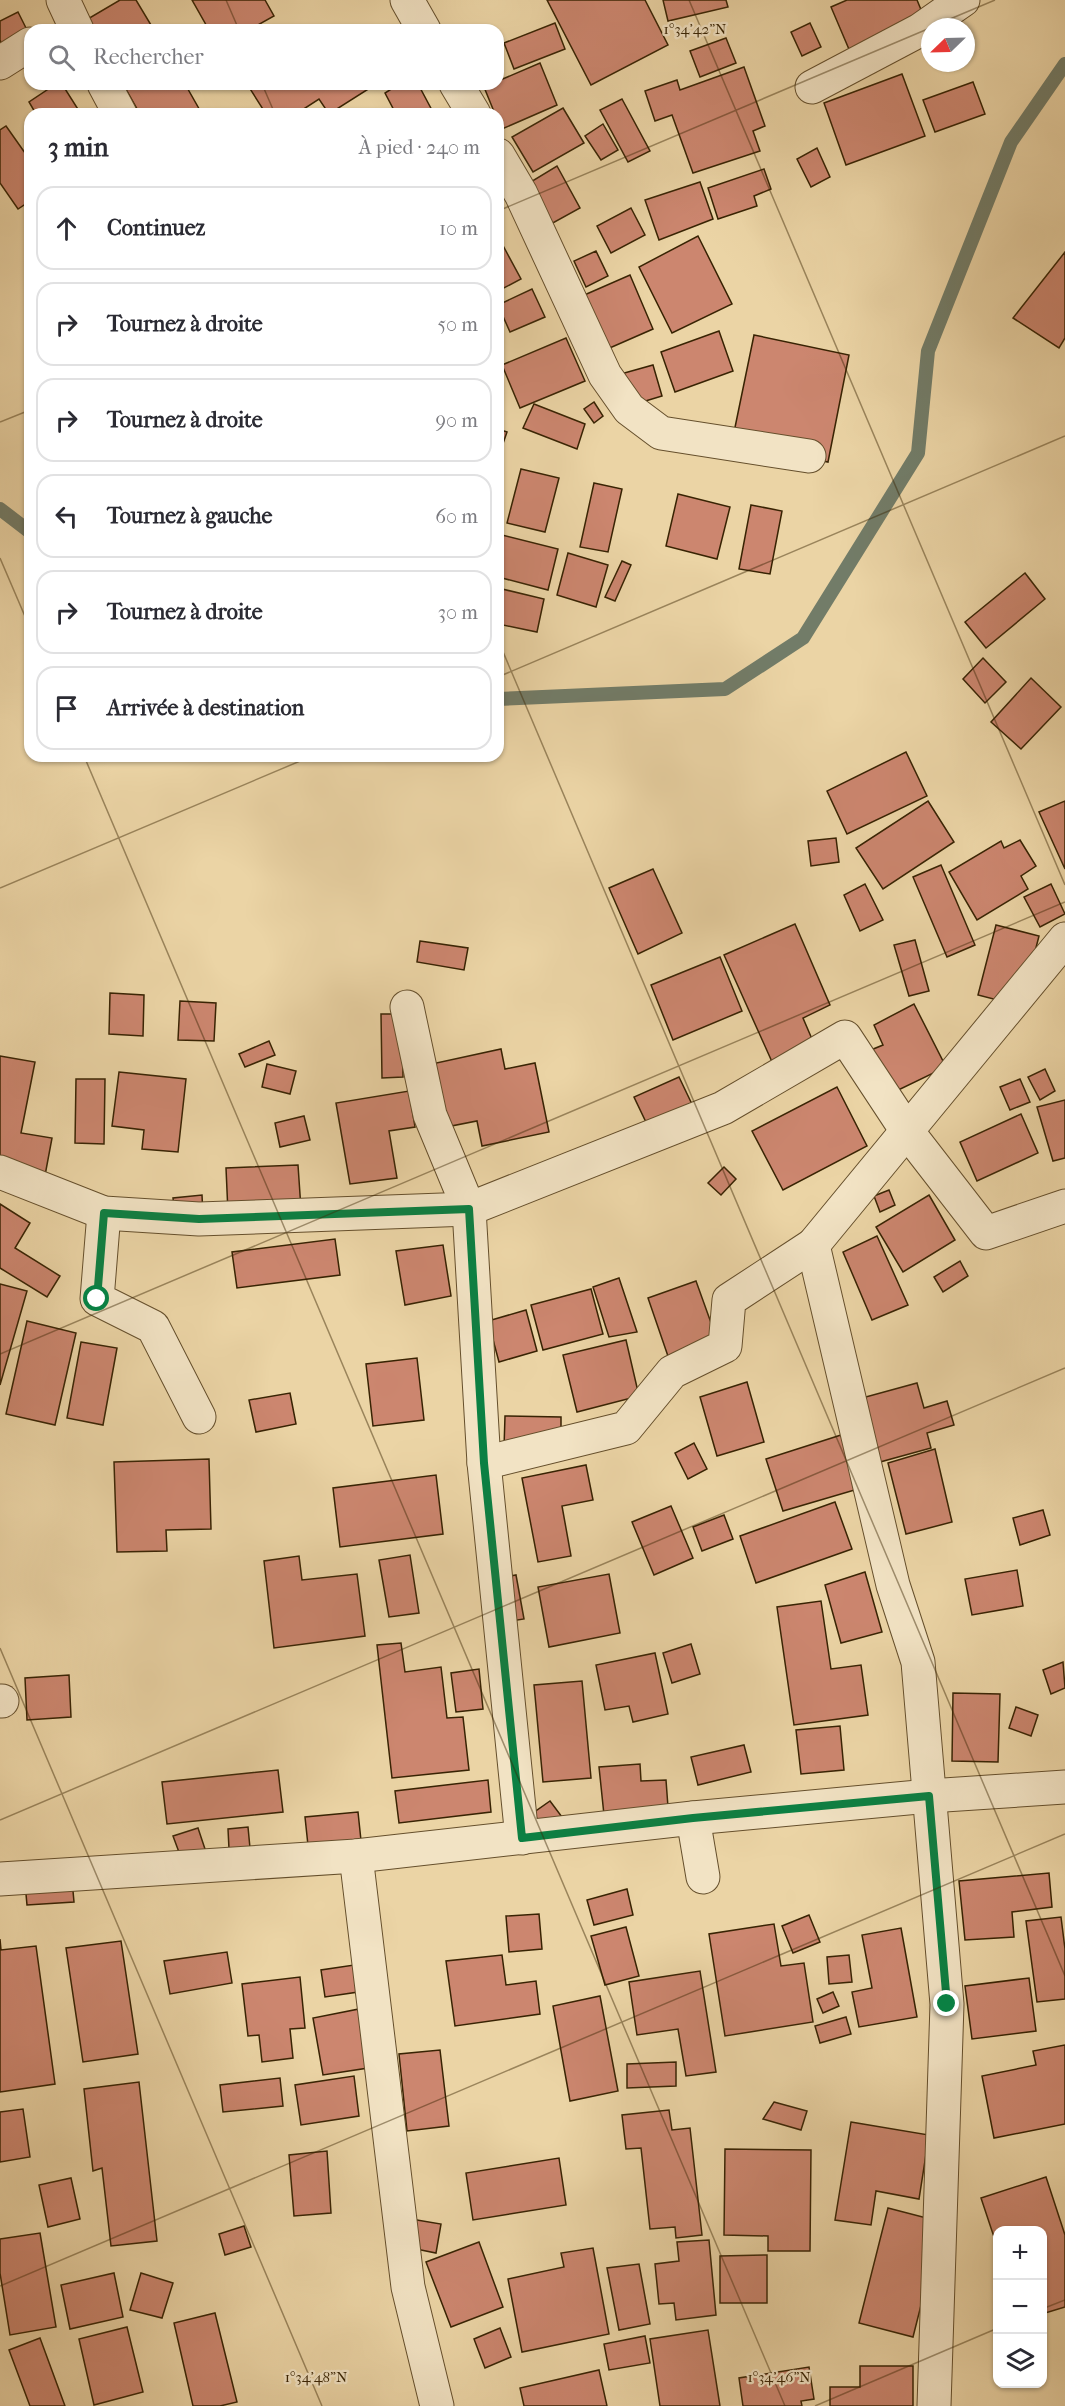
<!DOCTYPE html>
<html lang="fr">
<meta charset="utf-8">
<style>
:root{--surface:#fff;--page:#f7f7f7;--text:#2b2b33;--muted:#7c7c81;--line:#e1e1e2}
body{margin:0;font-family:"IM FELL French Canon",serif;background:var(--page);color:var(--text)}
.controls{position:absolute;right:18px;bottom:18px;display:grid;overflow:hidden;border-radius:12px;box-shadow:0 2px 4px #0004}
.controls button{width:54px;height:54px;display:grid;place-items:center;padding:0;border:0;border-bottom:2px solid var(--line);background:var(--surface);color:var(--text);font:30px sans-serif}
.compass{position:absolute;left:921px;top:18px;width:54px;height:54px;border-radius:50%;background:var(--surface);box-shadow:0 2px 4px #0004;rotate:247deg}
.stop{position:absolute;width:18px;height:18px;margin:-14px;border:4px solid #0b8043;border-radius:50%;background:#fff}
.stop.end{background:#0b8043;border-color:#fff;box-shadow:0 2px 6px #0008}
.list{margin:0;padding:0;list-style:none}
h2{display:flex;justify-content:space-between;align-items:center;height:78px;margin:0;padding:0 24px;font-size:26px}
h2 small{font-size:20px;font-weight:400;color:var(--muted)}
.list li{display:grid;grid-template-columns:39px 1fr auto;gap:18px;align-items:center;box-sizing:border-box;height:84px;margin:0 12px 12px;padding:0 12px;border:2px solid var(--line);border-radius:18px}
.list b{display:block;font-size:22px;white-space:nowrap}
.list em{font-size:20px;font-style:normal;color:var(--muted)}
.icon{flex:none;width:33px;height:33px;fill:none;stroke:currentColor;stroke-width:2;stroke-linecap:round;stroke-linejoin:round}
.map{position:relative;flex:none;width:1065px;height:2406px;overflow:hidden}
.search{position:absolute;background:var(--surface);box-shadow:0 2px 4px #0004;left:24px;top:24px;width:480px;height:66px;display:flex;align-items:center;gap:15px;box-sizing:border-box;padding:0 21px;border-radius:18px;color:var(--muted);font-size:22px}
.panel{position:absolute;background:var(--surface);box-shadow:0 2px 4px #0004;left:24px;top:108px;width:480px;height:654px;border-radius:18px}
.map>svg:first-child{display:block}
</style>
<div class="map">
<svg width="1065" height="2406" viewBox="0 0 1065 2406">
<rect width="100%" height="100%" fill="#ebd4a5"/>
<filter id="stains"><feTurbulence type="fractalNoise" baseFrequency=".00333" numOctaves="4"/><feColorMatrix values="0 0 0 0 .2 0 0 0 0 .09 0 0 0 0 .02 0 0 0 .5 -.17"/></filter>
<radialGradient id="worn" r=".72"><stop offset=".6" stop-color="#630" stop-opacity="0"/><stop offset="1" stop-color="#630" stop-opacity=".3"/></radialGradient>
<g fill="none" stroke-linecap="round" stroke-linejoin="round">
<!-- stream -->
<g stroke="#727c68" stroke-width="14">
<polyline points="0,509 30,532"/>
<polyline points="498,699 725,689 803,638 918,453 928,351 1011,142 1065,64"/>
</g>
</g>
<!-- building -->
<g fill="#cc866f" stroke="#382303" stroke-width="1.5">
<polygon points="120,0 136,0 154,30 92,30 86,20"/>
<polygon points="192,0 265,0 274,16 249,30 209,30"/>
<polygon points="547,0 645,0 668,45 591,85"/>
<polygon points="663,0 726,0 728,7 668,21"/>
<polygon points="847,0 917,0 929,29 854,61 831,7"/>
<polygon points="18,12 30,36 6,54 0,40 0,21"/>
<polygon points="555,23 565,49 514,69 504,43"/>
<polygon points="810,23 821,47 802,56 791,32"/>
<polygon points="726,38 736,63 700,77 690,51"/>
<polygon points="540,63 557,105 502,129 498,114 495,114 484,87 498,84 498,81"/>
<polygon points="744,67 765,126 753,131 760,151 693,173 672,115 655,121 645,91 677,80 680,90"/>
<polygon points="902,74 925,136 846,165 824,103"/>
<polygon points="973,82 985,114 935,132 923,100"/>
<polygon points="56,84 62,84 81,114 36,114 29,102"/>
<polygon points="123,84 185,84 202,114 140,114"/>
<polygon points="247,84 368,84 370,88 329,114 319,99 296,114 266,114"/>
<polygon points="399,84 418,84 434,114 396,114 385,93"/>
<polygon points="622,99 650,151 628,162 600,110"/>
<polygon points="563,108 584,143 533,172 512,137"/>
<polygon points="603,124 618,150 601,160 585,136"/>
<polygon points="6,126 30,160 30,201 18,209 0,183 0,130"/>
<polygon points="817,148 830,177 811,187 797,159"/>
<polygon points="557,166 580,208 551,224 529,183"/>
<polygon points="764,169 771,189 754,196 757,206 718,219 708,188"/>
<polygon points="700,182 713,219 659,240 645,200"/>
<polygon points="631,208 645,235 611,253 597,226"/>
<polygon points="698,236 732,304 672,333 639,267"/>
<polygon points="500,240 521,279 498,291 498,241"/>
<polygon points="596,251 608,276 586,287 574,261"/>
<polygon points="1065,252 1065,338 1059,348 1013,318"/>
<polygon points="630,275 653,329 596,354 573,300"/>
<polygon points="532,289 545,317 510,332 498,305"/>
<polygon points="719,331 733,371 675,392 661,352"/>
<polygon points="754,335 849,355 828,462 732,442"/>
<polygon points="566,338 585,381 520,408 502,365"/>
<polygon points="653,365 662,396 619,409 610,377"/>
<polygon points="594,402 603,416 594,423 584,409"/>
<polygon points="534,404 585,424 577,449 523,428"/>
<polygon points="498,429 507,432 498,458"/>
<polygon points="521,469 559,478 545,532 507,523"/>
<polygon points="594,483 622,489 608,552 580,547"/>
<polygon points="678,494 730,507 717,559 666,546"/>
<polygon points="751,505 782,511 770,574 739,569"/>
<polygon points="498,534 558,549 548,590 498,577"/>
<polygon points="568,553 608,565 596,607 557,595"/>
<polygon points="622,561 631,565 615,601 605,597"/>
<polygon points="1025,573 1045,599 986,648 965,622"/>
<polygon points="498,588 544,599 537,632 498,624"/>
<polygon points="983,658 1006,682 985,703 963,679"/>
<polygon points="1031,678 1061,707 1021,749 991,722"/>
<polygon points="906,752 927,796 847,834 827,791"/>
<polygon points="928,801 954,842 883,889 856,848"/>
<polygon points="1065,801 1065,869 1039,812"/>
<polygon points="836,838 839,862 811,866 808,841"/>
<polygon points="1020,840 1036,866 1021,876 1028,889 977,920 949,872 1001,841 1004,848"/>
<polygon points="941,865 975,945 947,957 913,877"/>
<polygon points="653,869 682,933 638,954 609,888"/>
<polygon points="865,884 883,920 860,931 844,895"/>
<polygon points="1051,884 1065,914 1040,927 1024,897"/>
<polygon points="795,924 830,1005 803,1018 815,1046 773,1064 724,955"/>
<polygon points="996,925 1039,936 1021,1006 978,995"/>
<polygon points="915,940 929,991 909,996 894,945"/>
<polygon points="420,941 468,948 464,970 417,962"/>
<polygon points="720,957 742,1011 673,1040 651,985"/>
<polygon points="110,993 144,995 143,1036 109,1034"/>
<polygon points="180,1001 216,1003 214,1041 178,1040"/>
<polygon points="914,1004 946,1067 888,1095 866,1052 883,1045 874,1025"/>
<polygon points="381,1014 402,1014 403,1077 382,1078"/>
<polygon points="269,1041 275,1055 245,1067 239,1054"/>
<polygon points="501,1049 505,1069 535,1063 549,1132 482,1146 477,1121 441,1128 427,1065"/>
<polygon points="0,1056 35,1062 21,1133 52,1138 41,1197 0,1168"/>
<polygon points="267,1064 296,1071 290,1094 262,1087"/>
<polygon points="1045,1069 1055,1091 1040,1100 1028,1077"/>
<polygon points="119,1072 186,1079 178,1152 142,1149 144,1130 112,1126"/>
<polygon points="679,1077 700,1121 655,1141 634,1097"/>
<polygon points="76,1079 105,1079 104,1144 75,1143"/>
<polygon points="1020,1079 1030,1102 1010,1110 1000,1087"/>
<polygon points="837,1087 867,1146 783,1190 752,1131"/>
<polygon points="409,1091 415,1127 389,1131 397,1178 350,1184 336,1103"/>
<polygon points="1065,1100 1065,1158 1053,1161 1037,1107"/>
<polygon points="1021,1114 1038,1153 977,1181 960,1142"/>
<polygon points="304,1116 310,1140 280,1147 275,1123"/>
<polygon points="298,1165 301,1209 228,1213 226,1168"/>
<polygon points="724,1167 736,1179 721,1195 708,1183"/>
<polygon points="889,1190 895,1205 880,1212 874,1196"/>
<polygon points="202,1195 203,1215 175,1218 173,1198"/>
<polygon points="929,1195 955,1240 903,1272 876,1227"/>
<polygon points="0,1204 30,1223 15,1248 60,1276 47,1297 0,1268"/>
<polygon points="877,1236 908,1305 872,1320 843,1252"/>
<polygon points="335,1239 340,1275 237,1288 232,1252"/>
<polygon points="443,1245 451,1296 405,1305 396,1251"/>
<polygon points="960,1261 968,1276 943,1292 934,1277"/>
<polygon points="619,1278 637,1332 609,1337 593,1287"/>
<polygon points="696,1281 719,1345 670,1362 648,1298"/>
<polygon points="0,1284 27,1291 0,1385"/>
<polygon points="591,1289 603,1334 543,1350 531,1305"/>
<polygon points="526,1310 537,1351 499,1362 488,1321"/>
<polygon points="27,1321 76,1333 55,1425 6,1414"/>
<polygon points="626,1340 639,1396 577,1412 563,1355"/>
<polygon points="81,1342 117,1348 103,1425 67,1418"/>
<polygon points="417,1358 424,1420 373,1426 366,1364"/>
<polygon points="747,1382 764,1442 717,1456 700,1397"/>
<polygon points="917,1383 924,1408 947,1401 954,1425 927,1433 931,1448 880,1462 862,1398"/>
<polygon points="290,1393 296,1424 256,1432 249,1400"/>
<polygon points="505,1416 561,1417 561,1449 504,1448"/>
<polygon points="841,1435 858,1489 783,1511 766,1459"/>
<polygon points="694,1443 707,1469 688,1479 675,1453"/>
<polygon points="935,1449 952,1522 906,1534 888,1463"/>
<polygon points="209,1459 211,1529 166,1530 167,1551 117,1552 114,1462"/>
<polygon points="586,1465 593,1500 562,1506 571,1556 538,1562 522,1478"/>
<polygon points="436,1475 443,1534 340,1547 333,1488"/>
<polygon points="835,1502 852,1549 756,1583 740,1536"/>
<polygon points="671,1506 693,1558 654,1575 632,1522"/>
<polygon points="1043,1510 1050,1535 1020,1545 1013,1518"/>
<polygon points="724,1515 733,1539 702,1551 693,1527"/>
<polygon points="410,1555 419,1613 389,1617 379,1560"/>
<polygon points="299,1556 302,1580 357,1574 365,1636 274,1648 264,1561"/>
<polygon points="1017,1570 1023,1606 972,1615 965,1579"/>
<polygon points="865,1572 882,1632 841,1643 825,1585"/>
<polygon points="609,1574 620,1633 549,1647 538,1587"/>
<polygon points="516,1575 524,1619 505,1622 496,1579"/>
<polygon points="821,1601 831,1669 861,1665 868,1715 794,1725 777,1607"/>
<polygon points="401,1643 405,1672 441,1667 447,1718 463,1717 469,1770 392,1778 377,1645"/>
<polygon points="691,1644 700,1674 672,1683 663,1653"/>
<polygon points="655,1653 668,1714 633,1722 629,1706 605,1710 596,1665"/>
<polygon points="1063,1662 1065,1688 1051,1694 1043,1670"/>
<polygon points="479,1669 483,1709 456,1712 451,1673"/>
<polygon points="69,1675 71,1717 27,1720 25,1678"/>
<polygon points="582,1681 591,1778 543,1782 534,1685"/>
<polygon points="953,1693 1000,1694 998,1762 952,1761"/>
<polygon points="1016,1707 1038,1715 1031,1736 1009,1728"/>
<polygon points="840,1726 844,1770 801,1774 796,1730"/>
<polygon points="744,1745 751,1772 698,1785 691,1757"/>
<polygon points="640,1764 641,1781 666,1780 668,1807 604,1815 599,1767"/>
<polygon points="278,1770 283,1812 167,1824 162,1782"/>
<polygon points="488,1780 491,1812 399,1823 395,1791"/>
<polygon points="550,1801 562,1817 544,1828 533,1813"/>
<polygon points="358,1812 362,1850 309,1855 305,1817"/>
<polygon points="248,1827 250,1848 229,1849 228,1829"/>
<polygon points="198,1828 207,1855 183,1863 173,1836"/>
<polygon points="1049,1873 1052,1907 1012,1912 1014,1937 965,1940 959,1881"/>
<polygon points="72,1880 74,1902 27,1905 25,1883"/>
<polygon points="627,1889 633,1915 594,1925 587,1900"/>
<polygon points="539,1914 542,1949 509,1952 506,1916"/>
<polygon points="809,1915 820,1942 793,1953 782,1926"/>
<polygon points="1061,1917 1065,1949 1065,1999 1037,2002 1026,1921"/>
<polygon points="774,1924 781,1966 804,1963 813,2022 725,2036 709,1934"/>
<polygon points="626,1927 639,1976 605,1985 591,1936"/>
<polygon points="901,1928 917,2017 859,2027 852,1992 872,1988 862,1935"/>
<polygon points="0,1939 1,1950 36,1946 55,2084 0,2092"/>
<polygon points="121,1941 138,2054 83,2062 66,1948"/>
<polygon points="227,1952 232,1983 170,1994 164,1961"/>
<polygon points="502,1955 506,1985 536,1981 540,2014 455,2026 446,1961"/>
<polygon points="849,1955 852,1982 829,1984 827,1957"/>
<polygon points="354,1965 358,1992 325,1997 321,1970"/>
<polygon points="700,1971 716,2072 686,2076 678,2029 637,2035 629,1982"/>
<polygon points="300,1977 305,2028 290,2029 293,2058 262,2062 259,2035 248,2036 242,1984"/>
<polygon points="1029,1978 1036,2031 972,2039 965,1986"/>
<polygon points="833,1992 839,2006 823,2013 817,1999"/>
<polygon points="600,1996 618,2091 570,2101 553,2006"/>
<polygon points="359,2009 368,2068 323,2075 313,2018"/>
<polygon points="846,2017 851,2034 820,2043 815,2026"/>
<polygon points="1065,2045 1065,2124 994,2138 982,2076 1036,2065 1033,2051"/>
<polygon points="440,2050 449,2126 407,2131 399,2054"/>
<polygon points="676,2062 676,2086 627,2088 627,2064"/>
<polygon points="354,2076 359,2116 301,2125 295,2085"/>
<polygon points="280,2078 283,2106 223,2112 220,2085"/>
<polygon points="139,2082 157,2241 111,2246 102,2168 93,2171 84,2089"/>
<polygon points="774,2102 807,2111 801,2130 763,2119"/>
<polygon points="23,2109 30,2157 0,2162 0,2112"/>
<polygon points="669,2110 672,2130 690,2128 702,2235 676,2238 675,2227 650,2229 641,2148 626,2149 622,2115"/>
<polygon points="851,2122 929,2135 919,2199 876,2191 871,2225 835,2220"/>
<polygon points="725,2149 811,2150 810,2251 768,2251 768,2236 724,2235"/>
<polygon points="327,2151 331,2213 294,2216 289,2155"/>
<polygon points="559,2158 566,2205 473,2220 466,2173"/>
<polygon points="1046,2177 1065,2235 1065,2307 1042,2314 1042,2230 998,2230 998,2249 981,2198"/>
<polygon points="71,2178 80,2219 48,2227 39,2185"/>
<polygon points="888,2208 942,2222 913,2337 859,2323"/>
<polygon points="411,2219 441,2224 436,2253 406,2247"/>
<polygon points="244,2226 251,2247 225,2255 219,2234"/>
<polygon points="40,2233 56,2327 10,2335 0,2273 0,2239"/>
<polygon points="709,2240 716,2315 676,2320 674,2303 659,2304 655,2264 679,2261 677,2242"/>
<polygon points="479,2242 503,2307 451,2327 426,2262"/>
<polygon points="593,2248 609,2334 522,2352 508,2279 564,2267 561,2253"/>
<polygon points="767,2255 767,2303 720,2303 720,2256"/>
<polygon points="639,2264 650,2324 619,2330 607,2268"/>
<polygon points="114,2273 123,2317 70,2329 61,2285"/>
<polygon points="141,2273 173,2283 162,2318 130,2310"/>
<polygon points="215,2313 237,2402 220,2406 193,2406 174,2323"/>
<polygon points="127,2327 143,2392 94,2405 79,2339"/>
<polygon points="500,2328 511,2357 485,2368 474,2339"/>
<polygon points="708,2330 720,2406 660,2406 650,2339"/>
<polygon points="645,2336 650,2363 609,2370 604,2344"/>
<polygon points="40,2338 65,2406 30,2406 9,2350"/>
<polygon points="860,2366 913,2366 913,2406 830,2406 830,2387 860,2387"/>
<polygon points="809,2367 814,2399 801,2401 802,2406 743,2406 739,2378"/>
<polygon points="599,2370 607,2406 524,2406 520,2388"/>
</g>
<g fill="none" stroke-linecap="round" stroke-linejoin="round">
<defs>
<g id="minor">
<polyline points="63,0 77,30"/>
<polyline points="407,0 424,30"/>
<polyline points="0,63 30,44"/>
<polyline points="104,84 120,114"/>
<polyline points="456,84 474,114"/>
<polyline points="812,87 920,30 963,0"/>
<polyline points="498,155 521,194 605,375 629,409 661,433 809,456"/>
<polyline points="407,1007 430,1115 469,1209 484,1463 522,1838"/>
<polyline points="0,1172 104,1213 199,1219 469,1209 723,1108 845,1037 907,1131 986,1233 1065,1206"/>
<polyline points="104,1213 97,1299 153,1327 199,1417"/>
<polyline points="484,1463 626,1428 672,1372 725,1346 729,1300 813,1245"/>
<polyline points="0,1701 2,1701"/>
<polyline points="693,1818 703,1877"/>
<polyline points="356,1856 408,2287 437,2406"/>
<polyline points="0,1879 356,1856 693,1818 929,1796 1065,1787"/>
<polyline points="934,2406 947,2004 918,1662 893,1585 813,1245 1065,939"/>
</g>
</defs>
<!-- minor casing -->
<use href="#minor" stroke="#654f2c" stroke-width="35"/>
<!-- minor -->
<use href="#minor" stroke="#f2e3c4" stroke-width="33"/>
</g>
<g fill="none" stroke-linecap="round" stroke-linejoin="round">
<!-- route -->
<polyline stroke="#0b8043" stroke-width="8" points="97,1299 104,1213 199,1219 469,1209 484,1463 522,1838 693,1818 929,1796 947,2004"/>
</g>
<!-- ticks -->
<path fill="none" stroke="#382303" stroke-width="1.5" stroke-opacity="0.45" d="M226 0 239 30M689 0 1065 885M931 27 995 0M262 84 275 114M498 211 930 28M0 422 30 410M0 558 30 628M498 640 1065 1976M498 677 1065 436M84 756 785 2406M0 888 312 756M0 1354 1065 902M0 1648 322 2406M0 1820 1065 1368M0 2286 1065 1834M1042 2309 1065 2300M815 2406 998 2328"/>
<g font-size="15" text-anchor="middle" fill="#382303" stroke="#f2e3c4" stroke-width="4.5" stroke-linejoin="round" paint-order="stroke">
<text x="695" y="34">1°34'42"N</text>
<text x="316" y="2382">1°34'48"N</text>
<text x="779" y="2382">1°34'46"N</text>
</g>
<rect width="100%" height="100%" filter="url(#stains)"/>
<rect width="100%" height="100%" fill="url(#worn)"/>
</svg>
<div class="controls">
<button>+</button>
<button>−</button>
<button><svg class="icon" aria-label="layers" viewBox="0 0 24 24"><path d="M12 4l9 5-9 5-9-5zM3 14l9 5 9-5"/></svg></button>
</div>
<svg class="compass" viewBox="-18 -18 36 36"><path d="M0-13l5 13h-10z" fill="#e53935"/><path d="M0 13l5-13h-10z" fill="#7c7c81"/></svg>
<div class="stop" style="left:97px;top:1299px"></div>
<div class="stop end" style="left:947px;top:2004px"></div>
<div class="search"><svg class="icon" aria-label="search" viewBox="0 0 24 24"><circle cx="10" cy="10" r="6"/><path d="M15 15l6 6"/></svg>Rechercher</div>
<section class="panel">
<h2>3 min<small>À pied · 240 m</small></h2>
<ul class="list">
<li><svg class="icon" aria-label="ahead" viewBox="0 0 24 24"><path d="M12 20V5M6 11l6-6 6 6"/></svg><div><b>Continuez</b></div><em>10 m</em></li>
<li><svg class="icon" aria-label="right" viewBox="0 0 24 24"><path d="M7 20v-9h11M14 6l5 5-5 5"/></svg><div><b>Tournez à droite</b></div><em>50 m</em></li>
<li><svg class="icon" aria-label="right" viewBox="0 0 24 24"><path d="M7 20v-9h11M14 6l5 5-5 5"/></svg><div><b>Tournez à droite</b></div><em>90 m</em></li>
<li><svg class="icon" aria-label="left" viewBox="0 0 24 24"><path d="M17 20v-9H6M10 6l-5 5 5 5"/></svg><div><b>Tournez à gauche</b></div><em>60 m</em></li>
<li><svg class="icon" aria-label="right" viewBox="0 0 24 24"><path d="M7 20v-9h11M14 6l5 5-5 5"/></svg><div><b>Tournez à droite</b></div><em>30 m</em></li>
<li><svg class="icon" aria-label="arrive" viewBox="0 0 24 24"><path d="M6 21V4h12l-3 4 3 4H6"/></svg><div><b>Arrivée à destination</b></div></li>
</ul>
</section>
</div>
